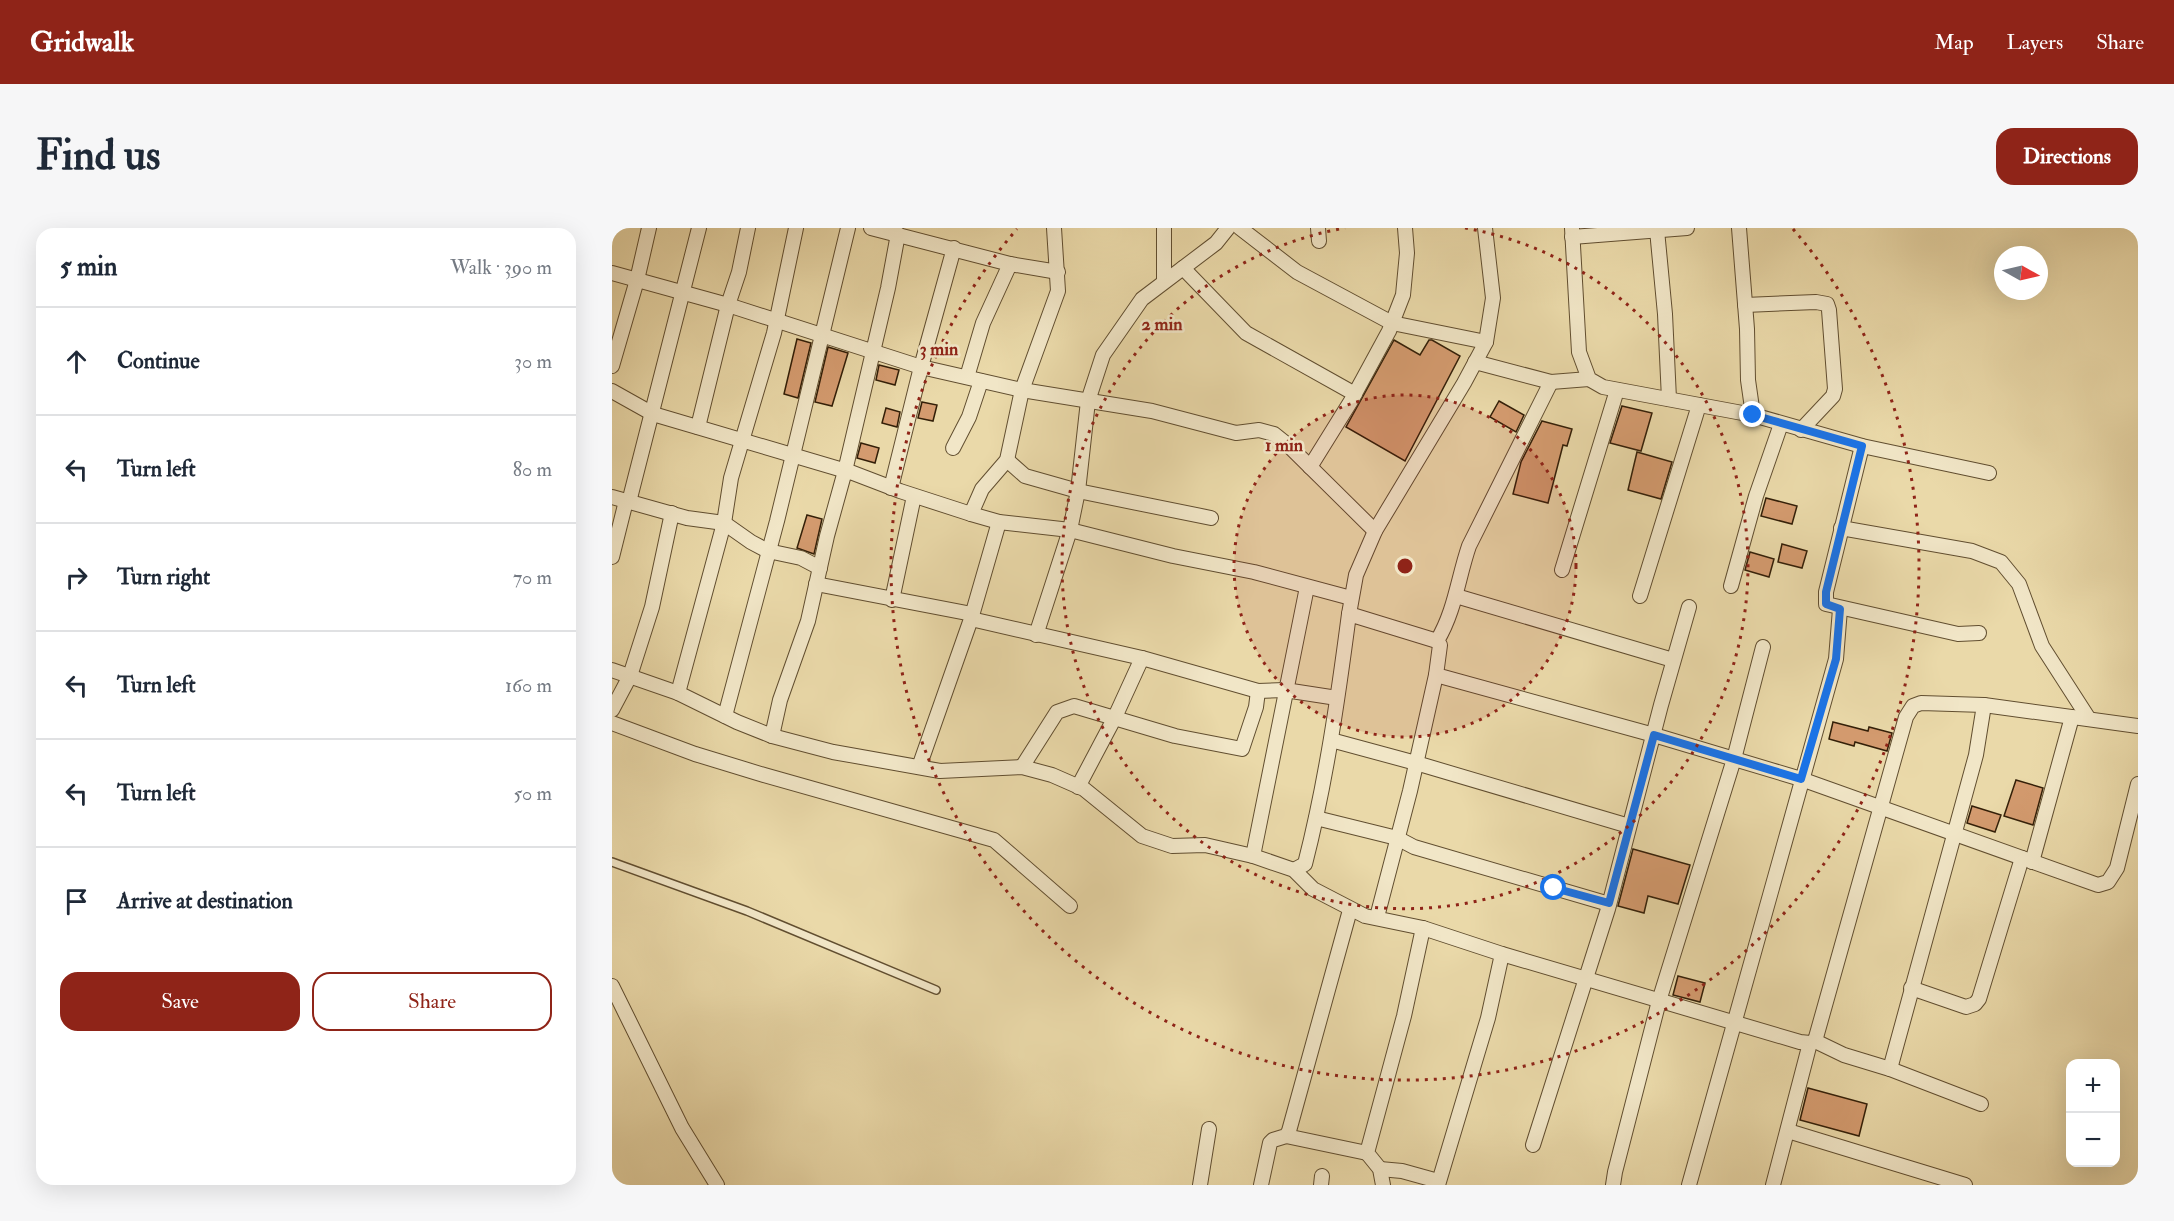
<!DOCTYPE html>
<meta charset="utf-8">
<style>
:root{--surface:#fff;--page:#f6f6f7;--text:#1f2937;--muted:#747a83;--line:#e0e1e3;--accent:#8f2418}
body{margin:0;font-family:"IM FELL Double Pica",serif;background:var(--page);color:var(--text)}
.controls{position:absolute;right:18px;bottom:18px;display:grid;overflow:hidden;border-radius:12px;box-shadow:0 6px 24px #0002}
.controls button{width:54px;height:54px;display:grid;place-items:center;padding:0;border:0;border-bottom:2px solid var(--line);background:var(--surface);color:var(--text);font:30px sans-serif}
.compass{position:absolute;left:1382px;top:18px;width:54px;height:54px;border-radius:50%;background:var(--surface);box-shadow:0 6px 24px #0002;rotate:98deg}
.stop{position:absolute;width:18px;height:18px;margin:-14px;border:4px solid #1a73e8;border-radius:50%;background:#fff}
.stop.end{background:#1a73e8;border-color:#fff;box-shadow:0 2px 6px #0008}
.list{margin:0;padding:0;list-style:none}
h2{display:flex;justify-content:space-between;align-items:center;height:78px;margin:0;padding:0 24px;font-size:26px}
h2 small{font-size:20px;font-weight:400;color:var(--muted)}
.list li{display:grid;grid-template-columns:39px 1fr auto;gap:18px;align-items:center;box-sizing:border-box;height:108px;padding:0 24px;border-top:2px solid var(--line)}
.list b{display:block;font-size:22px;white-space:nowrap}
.list em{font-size:20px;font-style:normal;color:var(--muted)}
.actions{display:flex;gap:12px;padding:18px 24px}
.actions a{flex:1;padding:14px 0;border:2px solid var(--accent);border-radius:18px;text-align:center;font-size:21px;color:var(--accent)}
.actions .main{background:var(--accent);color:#fff}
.icon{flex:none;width:33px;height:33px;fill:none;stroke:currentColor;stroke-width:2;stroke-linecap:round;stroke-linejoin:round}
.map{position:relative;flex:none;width:1526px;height:957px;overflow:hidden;border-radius:18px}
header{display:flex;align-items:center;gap:36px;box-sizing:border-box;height:84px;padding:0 30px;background:var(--accent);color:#fff}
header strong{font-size:28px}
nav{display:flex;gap:33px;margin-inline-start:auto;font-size:21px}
.intro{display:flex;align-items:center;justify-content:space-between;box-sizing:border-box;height:144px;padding:0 36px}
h1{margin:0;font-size:42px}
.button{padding:15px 27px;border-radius:18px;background:var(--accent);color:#fff;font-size:21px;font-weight:700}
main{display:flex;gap:36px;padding:0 36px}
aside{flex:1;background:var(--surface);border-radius:18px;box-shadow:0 6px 24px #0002}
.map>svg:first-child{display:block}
</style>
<header>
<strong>Gridwalk</strong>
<nav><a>Map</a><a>Layers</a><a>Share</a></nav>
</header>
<div class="intro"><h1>Find us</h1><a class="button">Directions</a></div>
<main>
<aside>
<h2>5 min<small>Walk · 390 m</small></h2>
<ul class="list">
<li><svg class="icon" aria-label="ahead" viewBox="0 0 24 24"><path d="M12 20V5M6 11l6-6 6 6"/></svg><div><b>Continue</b></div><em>30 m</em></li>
<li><svg class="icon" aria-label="left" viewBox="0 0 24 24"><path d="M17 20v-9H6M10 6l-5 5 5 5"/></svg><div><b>Turn left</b></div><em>80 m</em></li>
<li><svg class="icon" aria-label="right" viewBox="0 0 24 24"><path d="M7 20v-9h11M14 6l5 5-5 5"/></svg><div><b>Turn right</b></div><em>70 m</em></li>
<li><svg class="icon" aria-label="left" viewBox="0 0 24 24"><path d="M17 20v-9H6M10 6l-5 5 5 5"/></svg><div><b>Turn left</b></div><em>160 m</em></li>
<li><svg class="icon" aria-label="left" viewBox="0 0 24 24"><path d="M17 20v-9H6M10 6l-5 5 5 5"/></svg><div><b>Turn left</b></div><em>50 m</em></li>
<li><svg class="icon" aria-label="arrive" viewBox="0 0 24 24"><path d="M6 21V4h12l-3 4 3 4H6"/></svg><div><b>Arrive at destination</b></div></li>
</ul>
<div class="actions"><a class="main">Save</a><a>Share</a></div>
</aside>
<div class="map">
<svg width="1526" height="957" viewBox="0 0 1526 957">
<rect width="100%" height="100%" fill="#ead9a9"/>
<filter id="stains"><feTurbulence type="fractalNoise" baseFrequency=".00333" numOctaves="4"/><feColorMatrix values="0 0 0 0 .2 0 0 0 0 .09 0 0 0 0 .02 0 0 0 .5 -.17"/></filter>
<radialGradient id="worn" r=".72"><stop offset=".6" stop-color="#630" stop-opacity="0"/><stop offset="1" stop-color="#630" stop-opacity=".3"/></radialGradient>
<!-- building -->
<g fill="#d49b6f" stroke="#331f08" stroke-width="1.5">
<polygon points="185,111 199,115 186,170 172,166"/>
<polygon points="782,112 808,127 817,112 820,112 848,128 793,233 734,199"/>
<polygon points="216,119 236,125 220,178 203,174"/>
<polygon points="267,137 287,142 283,157 264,152"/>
<polygon points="887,173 912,187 904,204 878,189"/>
<polygon points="310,174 325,177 321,193 306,190"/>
<polygon points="1010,178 1040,185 1029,223 998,215"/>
<polygon points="274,180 288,184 285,199 270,195"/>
<polygon points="930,193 960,201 955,218 951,217 936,275 901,266 909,234"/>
<polygon points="249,215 267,220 263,235 245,230"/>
<polygon points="1025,224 1060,234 1049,271 1016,262"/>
<polygon points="1154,270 1185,278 1180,296 1149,288"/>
<polygon points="195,287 210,291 202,326 185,320"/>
<polygon points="1170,316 1195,323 1190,340 1166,334"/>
<polygon points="1138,324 1162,331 1157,349 1133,342"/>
<polygon points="1221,494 1256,503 1257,499 1280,505 1275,523 1243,514 1242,518 1217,511"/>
<polygon points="1404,552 1431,560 1421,597 1392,588"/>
<polygon points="1360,578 1389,587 1383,604 1355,595"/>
<polygon points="1021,621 1078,637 1066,676 1036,668 1032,685 1006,678"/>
<polygon points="1066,748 1093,755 1088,774 1061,767"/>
<polygon points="1196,860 1255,876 1247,908 1188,892"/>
</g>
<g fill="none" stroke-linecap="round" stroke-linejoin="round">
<defs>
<polyline id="lane" points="0,634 135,683 324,762"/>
<g id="street">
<polyline points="259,0 398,36 446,44"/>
<polyline points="552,0 552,53"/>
<polyline points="628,0 685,44 780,95 874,114"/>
<polyline points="706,0 707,13"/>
<polyline points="960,0 967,124 977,151 991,159 1141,187 1250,218 1377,245"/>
<polyline points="1127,0 1135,101 1136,152 1141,187"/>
<polyline points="1045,2 1053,86 1057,171"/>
<polyline points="960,9 1075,0"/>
<polyline points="571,40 634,105 743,166"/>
<polyline points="0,45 116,77 309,139 410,162 540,183 624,205 647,202 662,206 677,218 763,303"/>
<polyline points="1133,77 1204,74 1215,76 1217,82 1223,161 1221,168 1189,202"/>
<polyline points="863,134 939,154 977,151"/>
<polyline points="0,138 25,52 37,0"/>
<polyline points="355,149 371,95 398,36"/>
<path d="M939 154 857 318C846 350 843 383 825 413L828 417 824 447 1042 507 1189 551 1486 657 1496 654 1505 640 1526 556"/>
<polyline points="0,163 41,186 241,245 288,263 359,286 387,294 458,302 561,328 642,344 739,370"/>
<polyline points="86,199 116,77 127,44 136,0"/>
<polyline points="1250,218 1214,364 1214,376 1346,406 1367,405"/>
<polyline points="341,220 357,189 369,153"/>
<polyline points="395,232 413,248 466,263 599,290"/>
<polyline points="698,239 739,173 777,103 791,67 795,25 793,0"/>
<polyline points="279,260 309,139 342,20"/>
<polyline points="0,269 75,290 112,295 139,314 156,323 189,330 208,340"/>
<polyline points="17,274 87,0"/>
<polyline points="359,286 370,261 395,232 410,162 446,63 442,0"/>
<polyline points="1229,300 1360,323 1389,334 1407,356 1430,418 1477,491"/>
<polyline points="0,329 14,273"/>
<polyline points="950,342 1005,162"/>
<polyline points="204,356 360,386"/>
<polyline points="1119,358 1144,268 1169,196"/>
<polyline points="844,368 1061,432"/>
<polyline points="1028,368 1087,177"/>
<polyline points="280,372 302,268"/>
<polyline points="737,386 744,347 763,303 852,155 874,114 881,70 873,0"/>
<polyline points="359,391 530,430 646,463 673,462 725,470"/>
<polyline points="424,407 458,302 466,263 476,173 491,127 530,71 604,15 616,0"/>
<polyline points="0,442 66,465 125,494 160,508 221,524 328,543 410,539 440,547 472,561 530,608 560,618 593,617 641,628 682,642 701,661 753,688 811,700 890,726 1188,814 1198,815 1203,813 1294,489 1301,478 1309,475 1372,477 1526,498"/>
<polyline points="66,465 112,295 119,250 162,105 184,0"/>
<polyline points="0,482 18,448 40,379 60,285"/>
<polyline points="113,488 165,293 236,0"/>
<polyline points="0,495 83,526 152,547 382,612 458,678"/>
<polyline points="160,508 168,472 196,393 215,308 233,243 276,60 286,6"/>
<polyline points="719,512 804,535 1017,598"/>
<polyline points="307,539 359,391 387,294"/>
<polyline points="410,539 445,484 462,478 563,508 630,521 644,479 646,463"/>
<polyline points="466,559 503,489 530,430"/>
<polyline points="704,590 785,610 802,619 997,676"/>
<polyline points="641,628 695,359"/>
<polyline points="1420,634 1460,489"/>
<path d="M682 642 693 636C714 554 726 470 737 386L825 413"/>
<polyline points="765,689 798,563 824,447"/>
<polyline points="0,758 70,900 105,957"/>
<polyline points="1299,760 1354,779 1363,776 1367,771 1410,630"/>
<polyline points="1203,813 1232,827 1278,841 1369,876"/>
<polyline points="1278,841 1364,527 1372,477"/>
<polyline points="1176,903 1353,957"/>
<polyline points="674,908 755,925"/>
<polyline points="921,917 996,681 1049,477 1077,379"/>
<polyline points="768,941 790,943 826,953"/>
<polyline points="588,957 597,901"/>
<polyline points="649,957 658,915 661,912 674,908 677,903 738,682"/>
<polyline points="709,957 710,948"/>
<polyline points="771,957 768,941 755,925 792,788 811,700"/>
<polyline points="826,957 876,790 890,726"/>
<polyline points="1001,957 1003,944 1047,773 1122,531 1151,419"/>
<polyline points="1077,957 1224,431 1228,381"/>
<polyline points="1161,957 1198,815"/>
</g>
</defs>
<!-- lane casing -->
<use href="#lane" stroke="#614e30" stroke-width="10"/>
<!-- street casing -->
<use href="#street" stroke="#614e30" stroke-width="16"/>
<!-- lane -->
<use href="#lane" stroke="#f1e6c7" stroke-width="7"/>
<!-- street -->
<use href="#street" stroke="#f1e6c7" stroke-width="14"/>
</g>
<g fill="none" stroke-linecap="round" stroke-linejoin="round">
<!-- route -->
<polyline stroke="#1a73e8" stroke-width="8" points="942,660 997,675 1042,507 1189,551 1224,431 1228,381 1214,376 1214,364 1250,218 1141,187"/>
</g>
<!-- distance rings -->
<circle cx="793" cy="338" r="171" fill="#8f2418" fill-opacity=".12"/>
<g fill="none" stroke="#8f2418" stroke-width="3" stroke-dasharray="3 6">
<circle cx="793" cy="338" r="171"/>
<path d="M853 0A343 343 0 1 1 733 0"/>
<path d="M1181 1A514 514 0 1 1 405 1"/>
</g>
<circle cx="793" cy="338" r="9" fill="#8f2418" stroke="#f1e6c7" stroke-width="3"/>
<g font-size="18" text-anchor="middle" font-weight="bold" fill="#8f2418" stroke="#f1e6c7" stroke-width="5" stroke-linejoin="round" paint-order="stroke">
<text x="550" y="102">2 min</text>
<text x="327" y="127">3 min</text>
<text x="672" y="223">1 min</text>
</g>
<rect width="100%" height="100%" filter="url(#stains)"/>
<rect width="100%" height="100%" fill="url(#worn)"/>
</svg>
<div class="controls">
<button>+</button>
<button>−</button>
</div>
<svg class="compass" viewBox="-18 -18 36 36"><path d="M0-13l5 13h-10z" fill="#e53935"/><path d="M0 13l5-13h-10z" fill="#747a83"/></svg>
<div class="stop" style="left:942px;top:660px"></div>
<div class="stop end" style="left:1141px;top:187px"></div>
</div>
</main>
